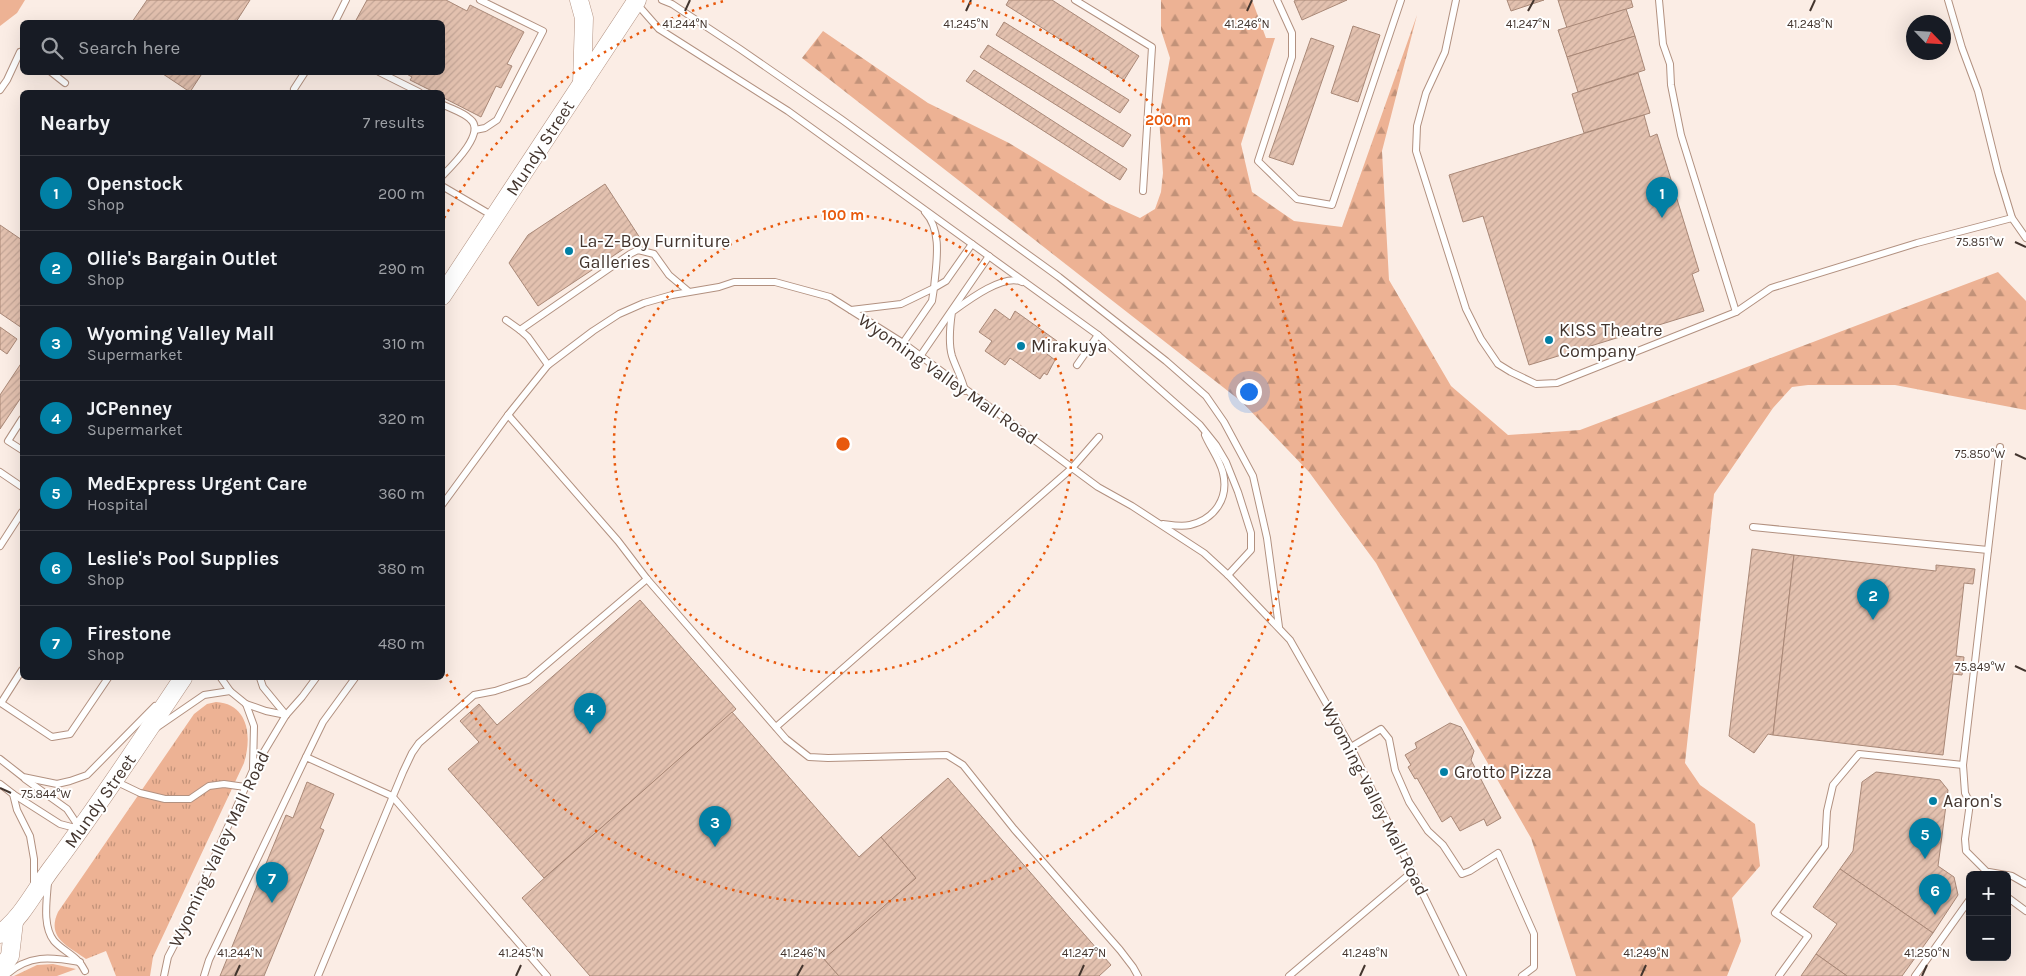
<!DOCTYPE html>
<meta charset="utf-8">
<style>
:root{--surface:#171b24;--page:#20242c;--text:#f1f3f6;--muted:#9ea1a6;--line:#363941;--accent:#0180a5}
body{margin:0;font-family:Karla,sans-serif;background:var(--page);color:var(--text)}
.controls{position:absolute;right:15px;bottom:15px;display:grid;overflow:hidden;border-radius:8px;box-shadow:0 5px 20px #0002}
.controls button{width:45px;height:45px;display:grid;place-items:center;padding:0;border:0;border-bottom:1px solid var(--line);background:var(--surface);color:var(--text);font:25px sans-serif}
.compass{position:absolute;left:1906px;top:15px;width:45px;height:45px;border-radius:50%;background:var(--surface);box-shadow:0 5px 20px #0002;rotate:115deg}
.you{position:absolute;left:1248px;top:391px;width:18px;height:18px;margin:-12px;border:4px solid #fff;border-radius:50%;background:#1a73e8;box-shadow:0 0 0 8px #1a73e833}
.badge{display:grid;place-items:center;width:32px;height:32px;border-radius:50%;background:var(--accent);color:#fff;font-size:16px;font-weight:700}
.pin{position:absolute;translate:-50% -41px;filter:drop-shadow(0 1px 2px #0008)}
.pin::after{content:'';position:absolute;top:26px;width:18px;height:15px;background:inherit;clip-path:polygon(0 0,100% 0,50% 100%)}
.list{margin:0;padding:0;list-style:none}
h2{display:flex;justify-content:space-between;align-items:center;height:65px;margin:0;padding:0 20px;font-size:21px}
h2 small{font-size:16px;font-weight:400;color:var(--muted)}
.list li{display:grid;grid-template-columns:32px 1fr auto;gap:15px;align-items:center;box-sizing:border-box;height:75px;padding:0 20px;border-top:1px solid var(--line)}
.list b{display:block;font-size:19px;white-space:nowrap}
.list p{margin:0;font-size:16px;white-space:nowrap;color:var(--muted)}
.list em{font-size:16px;font-style:normal;color:var(--muted)}
.icon{flex:none;width:28px;height:28px;fill:none;stroke:currentColor;stroke-width:2;stroke-linecap:round;stroke-linejoin:round}
.map{position:relative;flex:none;width:2026px;height:976px;overflow:hidden}
.search{position:absolute;background:var(--surface);box-shadow:0 5px 20px #0002;left:20px;top:20px;width:425px;height:55px;display:flex;align-items:center;gap:12px;box-sizing:border-box;padding:0 18px;border-radius:8px;color:var(--muted);font-size:19px}
.panel{position:absolute;background:var(--surface);box-shadow:0 5px 20px #0002;left:20px;top:90px;width:425px;height:590px;border-radius:8px}
.map>svg:first-child{display:block}
</style>
<div class="map">
<svg width="2026" height="976" viewBox="0 0 2026 976">
<defs>
<pattern id="grass-tufts" width="24" height="20" patternUnits="userSpaceOnUse" patternTransform="scale(1.25)"><rect width="24" height="20" fill="#edb294"/><path d="M3 7l-1-3M5 7V3M7 7l1-3M15 17l-1-3M17 17v-4M19 17l1-3" fill="none" stroke="#c29279"/></pattern>
<pattern id="forest-firs" width="22" height="20" patternUnits="userSpaceOnUse" patternTransform="scale(1.25)"><rect width="22" height="20" fill="#edb294"/><path d="M5 1l3.5 6h-7zM16 11l3.5 6h-7z" fill="#c29279"/></pattern>
<pattern id="building-hatch" width="6" height="6" patternUnits="userSpaceOnUse" patternTransform="scale(1.25)"><rect width="6" height="6" fill="#e3c1af"/><path d="M-1 1l2-2M0 6l6-6M5 7l2-2" fill="none" stroke="#c4a697"/></pattern>
</defs>
<rect width="100%" height="100%" fill="#fbede5"/>
<!-- grass -->
<g fill="url(#grass-tufts)">
<path d="M216 702C249 704 252 737 244 763L153 957 150 976H116L106 951 86 959C68 946 46 938 58 912L194 714 207 704Z"/>
<polygon points="53,964 76,969 57,976 14,976 37,965"/>
</g>
<!-- forest -->
<polygon fill="url(#forest-firs)" points="1161,0 1252,0 1266,38 1275,38 1241,144 1252,192 1294,221 1342,227 1417,15 1382,151 1389,280 1451,386 1508,435 1580,430 1998,272 2026,301 2026,410 1895,385 1808,385 1792,387 1773,408 1714,494 1685,763 1700,785 1755,824 1760,866 1732,898 1741,941 1727,976 1576,976 1531,838 1438,677 1376,563 1309,472 1242,402 802,58 823,31 928,103 1009,143 1107,203 1140,218 1155,209 1161,192 1163,173 1159,118 1170,58 1161,30"/>
<!-- garden -->
<polygon fill="#edb294" points="0,0 25,0 17,13 0,26"/>
<!-- building -->
<g fill="url(#building-hatch)" stroke="#a98877">
<polygon points="147,0 250,0 236,22 132,22"/>
<polygon points="367,0 446,0 467,11 470,5 524,32 507,64 512,66 501,88 496,86 481,117 442,97 442,92 434,92 410,80 412,77 403,72 442,72 442,22 355,22"/>
<polygon points="1009,0 1052,0 1139,56 1124,80 1006,5"/>
<polygon points="1296,0 1347,0 1302,20 1294,1"/>
<polygon points="1507,0 1544,0 1511,11"/>
<polygon points="1558,0 1631,0 1633,7 1567,28"/>
<polygon points="1626,9 1635,36 1567,57 1558,30"/>
<polygon points="1004,22 1129,100 1120,113 996,35"/>
<polygon points="1353,26 1380,35 1358,102 1331,93"/>
<polygon points="1635,36 1645,70 1578,92 1567,57"/>
<polygon points="1311,38 1334,46 1293,165 1269,157"/>
<polygon points="988,45 1131,135 1123,147 980,57"/>
<polygon points="974,70 1127,169 1120,180 966,81"/>
<polygon points="160,72 203,72 190,92"/>
<polygon points="1638,73 1650,113 1584,133 1572,94"/>
<polygon points="1644,115 1650,137 1657,134 1699,271 1692,274 1704,311 1529,365 1483,216 1463,222 1449,175"/>
<polygon points="605,184 640,238 538,306 509,263 528,235"/>
<polygon points="0,225 22,240 22,328 0,313"/>
<polygon points="995,309 1010,320 1015,311 1057,341 1047,354 1055,360 1047,375 1044,373 1040,379 1010,358 1005,365 985,351 992,341 979,332"/>
<polygon points="0,327 17,339 7,354 0,349"/>
<polygon points="22,362 22,396 0,429 0,395"/>
<polygon points="1752,549 1794,555 1773,735 1768,734 1754,753 1729,736"/>
<polygon points="1794,555 1936,571 1936,565 1975,569 1973,584 1964,583 1956,656 1964,657 1962,675 1953,674 1943,755 1773,735"/>
<polygon points="640,600 736,709 544,878 448,769 479,742 460,721 479,704 497,725"/>
<polygon points="732,712 859,857 881,837 916,878 824,959 839,976 590,976 522,898"/>
<polygon points="1450,723 1461,727 1474,751 1471,760 1501,818 1487,826 1484,819 1460,831 1451,816 1442,822 1417,778 1415,779 1408,767 1411,765 1405,755 1417,748 1415,743"/>
<polygon points="1876,772 1940,780 1948,790 1938,866 1954,877 1958,895 1933,933 1840,869 1853,851 1862,782"/>
<polygon points="948,778 1111,965 1099,976 839,976 824,959 916,878 881,837"/>
<polygon points="307,782 334,794 320,828 324,830 264,976 220,976 286,815 293,818"/>
<polygon points="1840,869 1933,933 1902,976 1847,976 1816,954 1837,924 1813,907"/>
<polygon points="1816,954 1847,976 1801,976"/>
</g>
<g fill="none" stroke-linecap="round" stroke-linejoin="round">
<defs>
<g id="lane">
<polyline points="662,0 672,4 740,49 841,119 1059,277 1166,361 1206,396 1224,422 1253,476 1267,538 1279,627"/>
<polyline points="1075,0 1152,47 1143,191"/>
<polyline points="1277,0 1292,33 1292,57 1258,161 1297,199 1332,205 1401,0"/>
<polyline points="1456,0 1445,52 1426,93 1417,126 1416,151 1466,309 1481,339 1498,364 1511,372 1536,384 1557,383 1736,312 1771,288 1917,243 2012,218"/>
<polyline points="1659,0 1663,44 1670,64 1671,85 1681,135 1736,312"/>
<polyline points="1948,0 1962,48 1978,91 1998,172 2012,218 2026,238"/>
<polyline points="637,4 659,29 788,111 1098,335 1200,425 1216,445 1226,462 1238,492 1251,533 1251,550 1228,575"/>
<polyline points="335,22 346,0"/>
<polyline points="51,72 65,83"/>
<polyline points="379,72 419,92"/>
<polyline points="294,89 305,72"/>
<polyline points="0,90 7,80 20,52 22,54"/>
<path d="M442 104C451 109 463 112 470 119 487 132 452 166 442 176"/>
<polyline points="475,130 485,128 497,120 543,31 480,0"/>
<polyline points="442,186 493,216"/>
<path d="M851 310 901 304 934 288C936 264 943 231 925 212"/>
<polyline points="506,320 520,330 630,254 638,250 654,254 669,275 688,291"/>
<polyline points="520,330 528,337 548,365"/>
<polyline points="903,343 932,301 934,288 946,281 972,244"/>
<polyline points="921,355 989,256"/>
<polyline points="1077,365 1098,335"/>
<path d="M965 391C962 378 956 368 952 356 948 343 950 326 952 312 967 301 1004 273 1022 282"/>
<polyline points="508,415 618,541 647,579 786,739 809,757 828,758 947,755 963,765 1014,829 1120,950 1133,967 1138,976"/>
<polyline points="22,419 8,441 22,450"/>
<polyline points="0,472 22,487"/>
<polyline points="442,505 508,415 548,365 593,331 619,314 644,303 672,295 719,287 734,282 775,282 830,297 903,343 1098,487 1132,506 1204,553 1228,575 1290,640 1351,747 1463,976"/>
<path d="M1163 524C1171 525 1181 527 1190 525 1215 519 1229 498 1223 473 1220 460 1210 447 1205 435"/>
<polyline points="1753,527 1988,550"/>
<polyline points="0,546 22,512"/>
<polyline points="22,670 1,703 52,737 70,734 108,678"/>
<polyline points="221,678 230,691"/>
<polyline points="260,678 263,687 286,715"/>
<polyline points="246,704 266,711 286,715"/>
<polyline points="776,727 1072,468 1099,437"/>
<polyline points="156,728 204,695 230,691 246,704 254,726 253,768"/>
<polyline points="1351,747 1381,729 1389,739 1395,770 1409,802 1428,831 1443,845 1462,874 1470,871 1498,853 1534,934 1534,967 1522,976"/>
<polyline points="306,757 323,722 355,678"/>
<polyline points="0,759 23,777 57,784 70,781 87,775 155,706"/>
<polyline points="1963,765 2000,447"/>
<polyline points="25,779 67,809 79,827"/>
<polyline points="115,781 140,793 165,799 190,799 209,786 224,784 245,787"/>
<polyline points="0,784 13,794 17,810 30,836 34,859 34,885"/>
<polyline points="13,794 60,824 79,829"/>
<polyline points="1989,872 2006,875"/>
<polyline points="2007,875 2012,876 2026,884"/>
<path d="M48 882C47 899 42 926 54 941 64 952 78 956 85 971"/>
<polyline points="2007,897 2026,911"/>
<path d="M5 976C28 954 51 957 80 962"/>
<polyline points="164,976 168,957 182,930 253,770 286,715 302,697 316,678"/>
<polyline points="204,976 209,960 306,757 392,796 547,976"/>
<polyline points="318,976 403,772 412,753 419,743 474,695 495,691 528,680 647,579"/>
<polyline points="1289,976 1412,872"/>
<polyline points="1779,976 1808,936 1775,913 1825,846 1827,811 1833,785 1859,754 1963,765 1965,793 1970,803 1965,839 1966,851 1990,875"/>
<polyline points="1915,976 1970,899"/>
</g>
<g id="secondary">
<polyline points="579,0 584,18 582,84"/>
<polyline points="442,296 637,0"/>
<path d="M0 934C23 916 34 892 51 869 98 807 140 742 183 678"/>
<polyline points="0,970 10,956 14,922"/>
</g>
</defs>
<!-- lane casing -->
<use href="#lane" stroke="#b29180" stroke-width="8"/>
<!-- secondary casing -->
<use href="#secondary" stroke="#b29180" stroke-width="19"/>
<!-- lane -->
<use href="#lane" stroke="#fff" stroke-width="6"/>
<!-- secondary -->
<use href="#secondary" stroke="#fff" stroke-width="18"/>
</g>
<!-- ticks -->
<path fill="none" stroke="#43352e" stroke-width="2" d="M685 11 690 0M966 11 971 0M1247 11 1252 0M1528 11 1534 0M1810 11 1815 0M2015 242 2026 247M2015 454 2026 459M2015 666 2026 671M0 788 11 793M235 976 240 965M516 976 521 965M797 976 803 965M1079 976 1084 965M1360 976 1365 965M1641 976 1646 965M1922 976 1927 965"/>
<!-- distance rings -->
<g fill="none" stroke="#e8590c" stroke-width="2.5" stroke-dasharray="2.5 5">
<circle cx="843" cy="444" r="229"/>
<path d="M444 218A459 459 0 0 1 724 1M962 1A459 459 0 1 1 444 670"/>
</g>
<!-- markers -->
<g fill="#0180a5" stroke="#fff" stroke-width="2">
<circle cx="569" cy="251" r="5"/>
<circle cx="1549" cy="340" r="5"/>
<circle cx="1021" cy="346" r="5"/>
<circle cx="1444" cy="772" r="5"/>
<circle cx="1933" cy="801" r="5"/>
</g>
<g text-anchor="middle" dominant-baseline="central" stroke-width="4" stroke-linejoin="round" paint-order="stroke">
<!-- street labels -->
<g font-size="18" fill="#43352e" stroke="#fff">
<text transform="translate(540 148) rotate(-57)">Mundy Street</text>
<text transform="translate(948 379) rotate(35)">Wyoming Valley Mall Road</text>
<text transform="translate(1375 799) rotate(63)">Wyoming Valley Mall Road</text>
<text transform="translate(100 801) rotate(-55)">Mundy Street</text>
<text transform="translate(219 849) rotate(-65)">Wyoming Valley Mall Road</text>
</g>
<!-- poi labels -->
<g font-size="18" fill="#43352e" stroke="#fff" text-anchor="start">
<text x="579" y="241">La-Z-Boy Furniture<tspan x="579" dy="21">Galleries</tspan></text>
<text x="1559" y="330">KISS Theatre<tspan x="1559" dy="21">Company</tspan></text>
<text x="1031" y="346">Mirakuya</text>
<text x="1454" y="772">Grotto Pizza</text>
<text x="1943" y="801">Aaron's</text>
</g>
</g>
<g font-size="12" text-anchor="middle" fill="#43352e" stroke="#fff" stroke-width="4" stroke-linejoin="round" paint-order="stroke">
<text x="685" y="28">41.244°N</text>
<text x="966" y="28">41.245°N</text>
<text x="1247" y="28">41.246°N</text>
<text x="1528" y="28">41.247°N</text>
<text x="1810" y="28">41.248°N</text>
<text x="1980" y="246">75.851°W</text>
<text x="1980" y="458">75.850°W</text>
<text x="1980" y="671">75.849°W</text>
<text x="46" y="798">75.844°W</text>
<text x="240" y="957">41.244°N</text>
<text x="521" y="957">41.245°N</text>
<text x="803" y="957">41.246°N</text>
<text x="1084" y="957">41.247°N</text>
<text x="1365" y="957">41.248°N</text>
<text x="1646" y="957">41.249°N</text>
<text x="1927" y="957">41.250°N</text>
</g>
<circle cx="843" cy="444" r="8" fill="#e8590c" stroke="#fff" stroke-width="2.5"/>
<g font-size="15" text-anchor="middle" font-weight="bold" fill="#e8590c" stroke="#fff" stroke-width="4" stroke-linejoin="round" paint-order="stroke">
<text x="1168" y="125">200 m</text>
<text x="843" y="220">100 m</text>
</g>
</svg>
<div class="controls">
<button>+</button>
<button>−</button>
</div>
<svg class="compass" viewBox="-18 -18 36 36"><path d="M0-13l5 13h-10z" fill="#e53935"/><path d="M0 13l5-13h-10z" fill="#9ea1a6"/></svg>
<div class="you"></div>
<div class="pin badge" style="left:1662px;top:218px">1</div>
<div class="pin badge" style="left:1873px;top:620px">2</div>
<div class="pin badge" style="left:715px;top:847px">3</div>
<div class="pin badge" style="left:590px;top:734px">4</div>
<div class="pin badge" style="left:1925px;top:859px">5</div>
<div class="pin badge" style="left:1935px;top:915px">6</div>
<div class="pin badge" style="left:272px;top:903px">7</div>
<div class="search"><svg class="icon" aria-label="search" viewBox="0 0 24 24"><circle cx="10" cy="10" r="6"/><path d="M15 15l6 6"/></svg>Search here</div>
<section class="panel">
<h2>Nearby<small>7 results</small></h2>
<ul class="list">
<li><span class="badge">1</span><div><b>Openstock</b><p>Shop</p></div><em>200 m</em></li>
<li><span class="badge">2</span><div><b>Ollie's Bargain Outlet</b><p>Shop</p></div><em>290 m</em></li>
<li><span class="badge">3</span><div><b>Wyoming Valley Mall</b><p>Supermarket</p></div><em>310 m</em></li>
<li><span class="badge">4</span><div><b>JCPenney</b><p>Supermarket</p></div><em>320 m</em></li>
<li><span class="badge">5</span><div><b>MedExpress Urgent Care</b><p>Hospital</p></div><em>360 m</em></li>
<li><span class="badge">6</span><div><b>Leslie's Pool Supplies</b><p>Shop</p></div><em>380 m</em></li>
<li><span class="badge">7</span><div><b>Firestone</b><p>Shop</p></div><em>480 m</em></li>
</ul>
</section>
</div>
